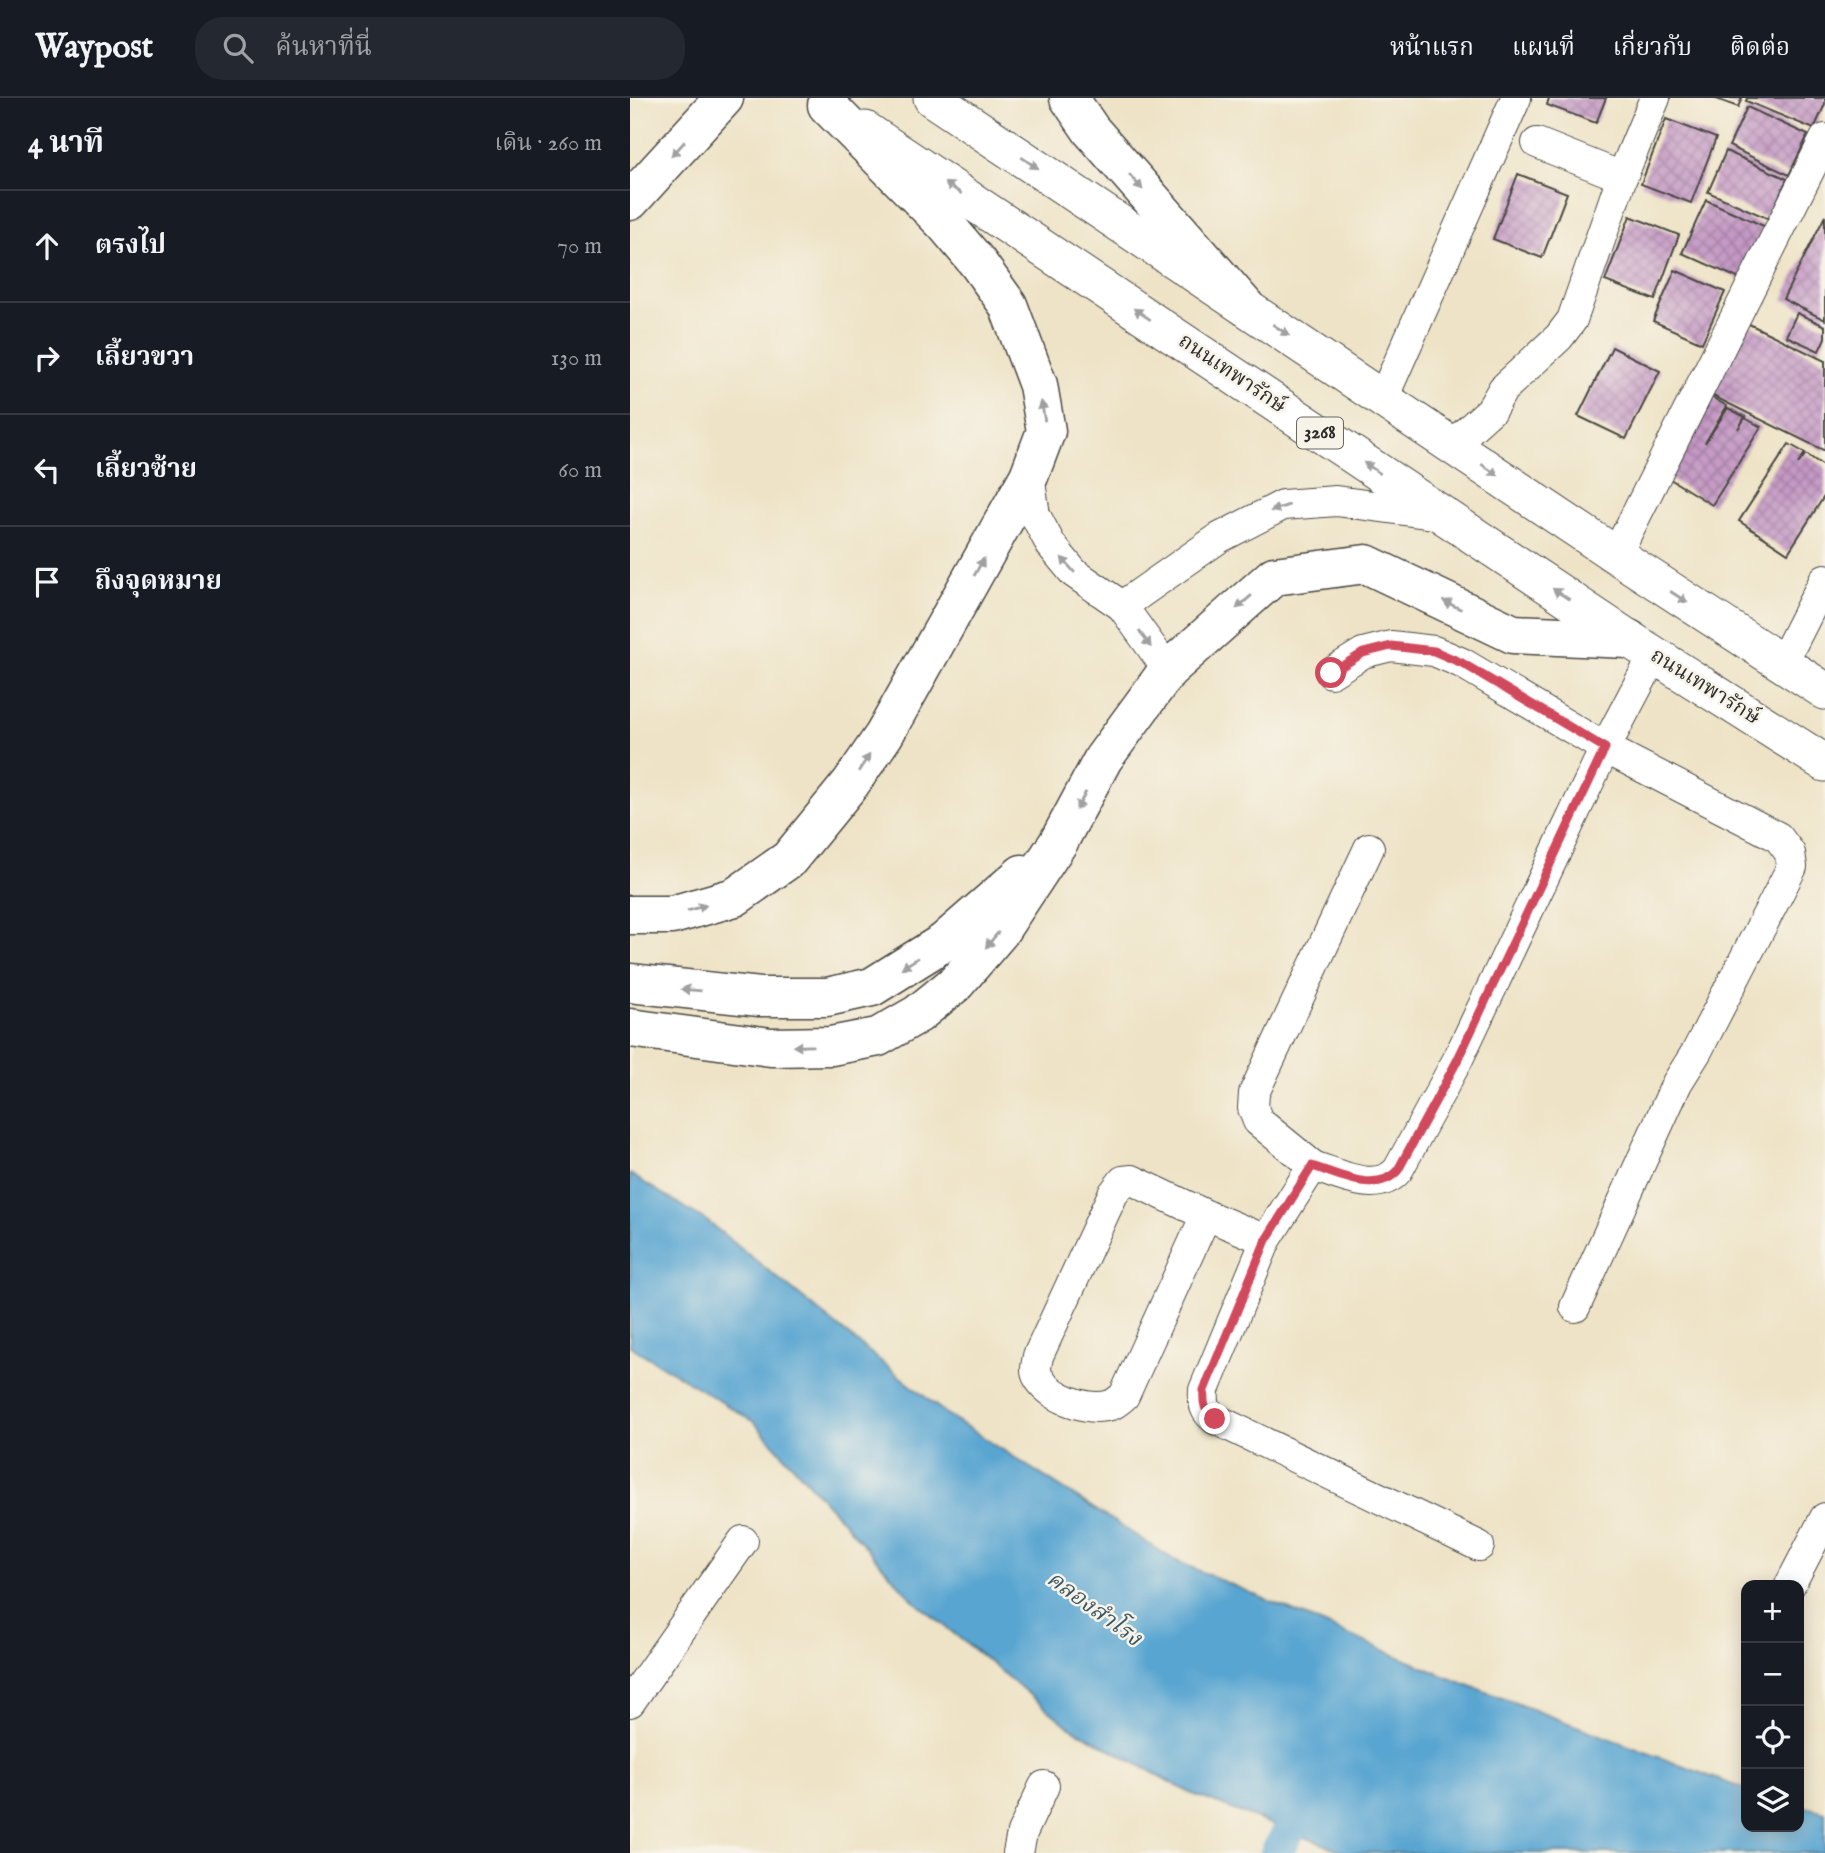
<!DOCTYPE html>
<html lang="th">
<meta charset="utf-8">
<style>
:root{--surface:#171b24;--page:#242831;--text:#f1f3f6;--muted:#9ea1a6;--line:#363941}
body{margin:0;font-family:"IM FELL English","Noto Serif Thai",serif;background:var(--page);color:var(--text)}
.controls{position:absolute;right:21px;bottom:21px;display:grid;overflow:hidden;border-radius:14px;box-shadow:0 4px 18px #0003}
.controls button{width:63px;height:63px;display:grid;place-items:center;padding:0;border:0;border-bottom:2px solid var(--line);background:var(--surface);color:var(--text);font:35px sans-serif}
.stop{position:absolute;width:21px;height:21px;margin:-16px;border:5px solid #d1495b;border-radius:50%;background:#fff}
.stop.end{background:#d1495b;border-color:#fff;box-shadow:0 2px 7px #0008}
.list{margin:0;padding:0;list-style:none}
h2{display:flex;justify-content:space-between;align-items:center;height:91px;margin:0;padding:0 28px;font-size:30px}
h2 small{font-size:23px;font-weight:400;color:var(--muted)}
.list li{display:grid;grid-template-columns:46px 1fr auto;gap:21px;align-items:center;box-sizing:border-box;height:112px;padding:0 28px;border-top:2px solid var(--line)}
.list b{display:block;font-size:26px;white-space:nowrap}
.list em{font-size:23px;font-style:normal;color:var(--muted)}
.icon{flex:none;width:38px;height:38px;fill:none;stroke:currentColor;stroke-width:2;stroke-linecap:round;stroke-linejoin:round}
.map{position:relative;flex:none;width:1195px;height:1755px;overflow:hidden}
header{display:flex;align-items:center;gap:42px;box-sizing:border-box;height:98px;padding:0 35px;background:var(--surface);border-bottom:2px solid var(--line)}
header strong{font-size:33px}
nav{display:flex;gap:38px;margin-inline-start:auto;font-size:24px}
.search{width:490px;height:63px;background:var(--page);display:flex;align-items:center;gap:18px;box-sizing:border-box;padding:0 24px;border-radius:28px;color:var(--muted);font-size:26px}
main{display:flex}
aside{flex:1;background:var(--surface)}
.map>svg:first-child{display:block}
</style>
<header>
<strong>Waypost</strong>
<div class="search"><svg class="icon" aria-label="search" viewBox="0 0 24 24"><circle cx="10" cy="10" r="6"/><path d="M15 15l6 6"/></svg>ค้นหาที่นี่</div>
<nav><a>หน้าแรก</a><a>แผนที่</a><a>เกี่ยวกับ</a><a>ติดต่อ</a></nav>
</header>
<main>
<aside>
<h2>4 นาที<small>เดิน · 260 m</small></h2>
<ul class="list">
<li><svg class="icon" aria-label="ahead" viewBox="0 0 24 24"><path d="M12 20V5M6 11l6-6 6 6"/></svg><div><b>ตรงไป</b></div><em>70 m</em></li>
<li><svg class="icon" aria-label="right" viewBox="0 0 24 24"><path d="M7 20v-9h11M14 6l5 5-5 5"/></svg><div><b>เลี้ยวขวา</b></div><em>130 m</em></li>
<li><svg class="icon" aria-label="left" viewBox="0 0 24 24"><path d="M17 20v-9H6M10 6l-5 5 5 5"/></svg><div><b>เลี้ยวซ้าย</b></div><em>60 m</em></li>
<li><svg class="icon" aria-label="arrive" viewBox="0 0 24 24"><path d="M6 21V4h12l-3 4 3 4H6"/></svg><div><b>ถึงจุดหมาย</b></div></li>
</ul>
</aside>
<div class="map">
<svg width="1195" height="1755" viewBox="0 0 1195 1755">
<defs>
<pattern id="building-cross-hatch" width="8" height="8" patternUnits="userSpaceOnUse" patternTransform="scale(1.75)"><rect width="8" height="8" fill="#c599c5"/><path d="M0 0l8 8M0 8l8-8" fill="none" stroke="#a07da0"/></pattern>
</defs>
<rect width="100%" height="100%" fill="#f7f3e8"/>
<filter id="ink" filterUnits="userSpaceOnUse"><feTurbulence type="fractalNoise" baseFrequency=".0143" numOctaves="2"/><feDisplacementMap in="SourceGraphic" scale="14" xChannelSelector="R" yChannelSelector="G"/><feConvolveMatrix kernelMatrix="1 2 1 2 8 2 1 2 1" color-interpolation-filters="sRGB"/></filter>
<filter id="wash" filterUnits="userSpaceOnUse"><feTurbulence type="fractalNoise" baseFrequency=".00686" numOctaves="4" result="noise"/><feDisplacementMap in="SourceGraphic" scale="28" xChannelSelector="R" yChannelSelector="G"/><feGaussianBlur stdDeviation="1.57" result="paint"/><feColorMatrix in="noise" values="0 0 0 0 0 0 0 0 0 0 0 0 0 0 0 0 0 1.4 0 .05"/><feComposite in="paint" operator="in"/></filter>
<g filter="url(#wash)">
<rect width="100%" height="100%" fill="#eee3c6"/>
<!-- water -->
<polygon fill="#58a5d1" stroke="#42687e" stroke-width="2" points="0,1076 77,1123 315,1315 544,1462 814,1578 1116,1692 1116,1729 1169,1729 1169,1707 1195,1714 1195,1755 716,1755 560,1695 438,1628 284,1503 124,1324 0,1248"/>
<g fill="none" stroke-linecap="round" stroke-linejoin="round">
<!-- canal -->
<polyline stroke="#58a5d1" stroke-width="32" points="646,1755 681,1696"/>
</g>
<g id="blocks">
<!-- building -->
<g fill="url(#building-cross-hatch)">
<polygon points="919,0 976,0 966,25 917,7"/>
<polygon points="1084,0 1112,0 1108,9"/>
<polygon points="1117,0 1195,0 1195,6 1184,31 1116,3"/>
<polygon points="1117,9 1178,37 1159,77 1099,48"/>
<polygon points="1036,21 1086,40 1061,105 1011,86"/>
<polygon points="1096,53 1157,81 1139,121 1078,94"/>
<polygon points="888,76 937,95 912,160 863,141"/>
<polygon points="1076,102 1136,129 1112,182 1052,155"/>
<polygon points="1000,118 1049,137 1025,202 975,183"/>
<polygon points="1195,118 1195,222 1153,201"/>
<polygon points="1045,172 1095,194 1072,245 1023,223"/>
<polygon points="1167,215 1195,228 1195,240 1189,253 1156,238"/>
<polygon points="1117,225 1195,263 1195,353 1081,297"/>
<polygon points="982,249 1030,273 996,341 948,318"/>
<polygon points="1081,299 1097,308 1075,345 1098,310 1115,319 1108,331 1115,320 1131,329 1082,407 1032,376"/>
<polygon points="1159,346 1175,355 1168,366 1176,356 1195,369 1195,397 1158,455 1109,423"/>
</g>
</g>
</g>
<g filter="url(#ink)">
<use href="#blocks" fill-opacity="0" stroke="#484742" stroke-width="2"/>
<g fill="none" stroke-linecap="round" stroke-linejoin="round">
<defs>
<g id="minor">
<polyline points="907,45 992,79"/>
<polyline points="753,300 886,0"/>
<polyline points="822,347 861,312 873,291 929,239 942,222 992,79 1025,0"/>
<polyline points="399,378 405,417 421,447 444,475 492,508"/>
<polyline points="986,457 1195,41"/>
<polyline points="1152,566 1195,481"/>
<polyline points="538,572 492,508 589,440 653,407 706,403 811,417"/>
<polyline points="701,575 733,555 761,548 804,553 832,565 975,650 1148,739 1160,755 1162,769 1067,953 1047,985 945,1209"/>
<polyline points="683,1068 628,1023 623,1010 624,995 739,750"/>
<path d="M576 1117 494 1298C490 1301 486 1305 481 1307 459 1314 420 1300 408 1279 404 1273 407 1265 408 1258L483 1096 493 1083 502 1082 576 1117 636 1142"/>
<path d="M849 1448 585 1321C574 1313 573 1305 574 1292L636 1142 683 1068C709 1076 747 1097 768 1072L827 963 975 650 1024 557"/>
<polyline points="1160,1487 1195,1420"/>
<polyline points="0,1604 113,1443"/>
<polyline points="388,1755 392,1735 414,1688"/>
</g>
<g id="major">
<polyline points="302,0 986,457 1195,593"/>
<polyline points="235,32 999,541 1195,665"/>
</g>
<g id="highway">
<polyline points="439,0 461,32 615,208"/>
<polyline points="0,103 94,0"/>
<polyline points="0,817 42,817 105,799 159,761 221,685 254,637 399,378 416,333 408,287 378,207 347,164 315,126 197,7"/>
<polyline points="0,885 130,899 197,899 242,889 314,844 392,776"/>
<polyline points="0,930 141,949 201,948 248,939 288,916 326,885 368,836 428,745 473,661 538,572 644,478 736,466 883,536 999,541"/>
</g>
</defs>
<!-- minor casing -->
<use href="#minor" stroke="#484742" stroke-width="32"/>
<!-- major casing -->
<use href="#major" stroke="#484742" stroke-width="39"/>
<!-- highway casing -->
<use href="#highway" stroke="#484742" stroke-width="41"/>
<!-- minor -->
<use href="#minor" stroke="#fff" stroke-width="30"/>
<!-- major -->
<use href="#major" stroke="#fff" stroke-width="37"/>
<!-- highway -->
<use href="#highway" stroke="#fff" stroke-width="38"/>
</g>
<!-- one-way arrows -->
<defs><path id="oneway-solid" d="M-6-.8H1V-3.2L6.5 0L1 3.2V.8H-6Z" transform="scale(1.75)"/></defs>
<g fill="#a0a0a0">
<use href="#oneway-solid" transform="translate(48 51) rotate(132)"/>
<use href="#oneway-solid" transform="translate(400 65) rotate(34)"/>
<use href="#oneway-solid" transform="translate(506 84) rotate(49)"/>
<use href="#oneway-solid" transform="translate(323 90) rotate(-146)"/>
<use href="#oneway-solid" transform="translate(512 216) rotate(-146)"/>
<use href="#oneway-solid" transform="translate(651 232) rotate(34)"/>
<use href="#oneway-solid" transform="translate(413 313) rotate(-100)"/>
<use href="#oneway-solid" transform="translate(742 370) rotate(-146)"/>
<use href="#oneway-solid" transform="translate(860 372) rotate(34)"/>
<use href="#oneway-solid" transform="translate(650 410) rotate(161)"/>
<use href="#oneway-solid" transform="translate(438 467) rotate(-131)"/>
<use href="#oneway-solid" transform="translate(349 469) rotate(-61)"/>
<use href="#oneway-solid" transform="translate(931 496) rotate(-146)"/>
<use href="#oneway-solid" transform="translate(1049 499) rotate(33)"/>
<use href="#oneway-solid" transform="translate(614 504) rotate(139)"/>
<use href="#oneway-solid" transform="translate(822 507) rotate(-154)"/>
<use href="#oneway-solid" transform="translate(515 541) rotate(54)"/>
<use href="#oneway-solid" transform="translate(234 665) rotate(-56)"/>
<use href="#oneway-solid" transform="translate(451 703) rotate(118)"/>
<use href="#oneway-solid" transform="translate(67 810) rotate(-17)"/>
<use href="#oneway-solid" transform="translate(362 842) rotate(129)"/>
<use href="#oneway-solid" transform="translate(280 865) rotate(148)"/>
<use href="#oneway-solid" transform="translate(61 892) rotate(-175)"/>
<use href="#oneway-solid" transform="translate(173 948) rotate(179)"/>
</g>
</g>
<g fill="none" stroke-linecap="round" stroke-linejoin="round" filter="url(#ink)">
<!-- route -->
<path stroke="#d1495b" stroke-width="9" d="M585 1321C574 1313 573 1305 574 1292L636 1142 682 1068C709 1076 747 1097 768 1072L827 963 975 650 832 565 804 553 761 548 733 555 701 575"/>
</g>
<g text-anchor="middle" dominant-baseline="central" stroke-width="5" stroke-linejoin="round" paint-order="stroke">
<!-- shield labels -->
<rect fill="#f7f3e8" stroke="#686764" stroke-width="2" x="667" y="319.5" width="46" height="31" rx="5"/>
<g font-size="19" font-weight="bold" fill="#2b2b2b">
<text x="690" y="335">3268</text>
</g>
<!-- street labels -->
<g font-size="21" fill="#2b2b2b" stroke="#f7f3e8">
<text transform="translate(602 276) rotate(34)">ถนนเทพารักษ์</text>
<text transform="translate(1075 589) rotate(32)">ถนนเทพารักษ์</text>
</g>
<!-- water labels -->
<g font-size="23" font-style="italic" fill="#3b5665" stroke="#f7f3e8">
<text transform="translate(464 1511) rotate(36)">คลองสำโรง</text>
</g>
</g>
</svg>
<div class="controls">
<button>+</button>
<button>−</button>
<button><svg class="icon" aria-label="locate" viewBox="0 0 24 24"><circle cx="12" cy="12" r="6"/><path d="M12 2v4M12 18v4M2 12h4M18 12h4"/></svg></button>
<button><svg class="icon" aria-label="layers" viewBox="0 0 24 24"><path d="M12 4l9 5-9 5-9-5zM3 14l9 5 9-5"/></svg></button>
</div>
<div class="stop" style="left:701px;top:575px"></div>
<div class="stop end" style="left:585px;top:1321px"></div>
</div>
</main>
